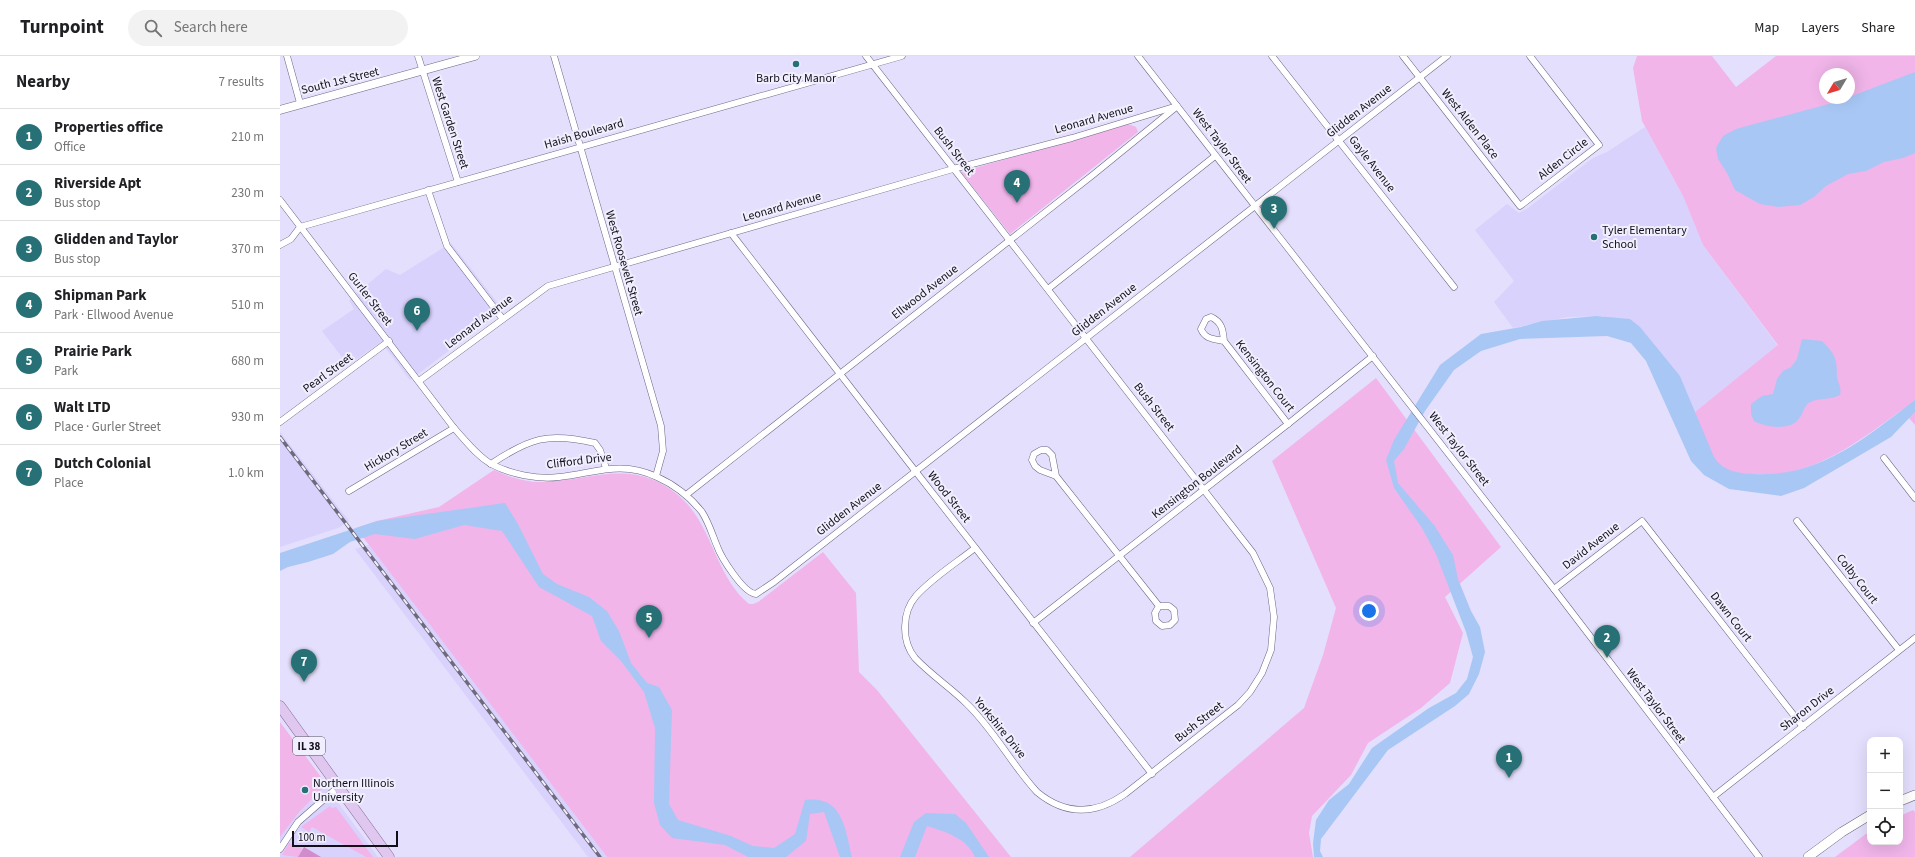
<!DOCTYPE html>
<meta charset="utf-8">
<style>
:root{--surface:#fff;--page:#f2f2f2;--text:#202124;--muted:#757577;--line:#e0e0e0;--accent:#267076}
body{margin:0;font-family:"Source Sans 3",sans-serif;background:var(--page);color:var(--text)}
.controls{position:absolute;right:12px;bottom:12px;display:grid;overflow:hidden;border-radius:8px;box-shadow:0 4px 16px #0002}
.controls button{width:36px;height:36px;display:grid;place-items:center;padding:0;border:0;border-bottom:1px solid var(--line);background:var(--surface);color:var(--text);font:20px sans-serif}
.compass{position:absolute;left:1539px;top:12px;width:36px;height:36px;border-radius:50%;background:var(--surface);box-shadow:0 4px 16px #0002;rotate:232deg}
.scale{position:absolute;left:12px;bottom:10px;width:106px;box-sizing:border-box;padding-left:4px;border:2px solid #120f1b;border-top:0;font-size:11px;line-height:14px;white-space:nowrap;color:#120f1b;-webkit-text-stroke:3px #f1eefd;paint-order:stroke}
.you{position:absolute;left:1089px;top:555px;width:14px;height:14px;margin:-10px;border:3px solid #fff;border-radius:50%;background:#1a73e8;box-shadow:0 0 0 6px #1a73e833}
.badge{display:grid;place-items:center;width:26px;height:26px;border-radius:50%;background:var(--accent);color:#fff;font-size:13px;font-weight:700}
.pin{position:absolute;translate:-50% -33px;filter:drop-shadow(0 1px 2px #0008)}
.pin::after{content:'';position:absolute;top:21px;width:14px;height:12px;background:inherit;clip-path:polygon(0 0,100% 0,50% 100%)}
.list{margin:0;padding:0;list-style:none}
h2{display:flex;justify-content:space-between;align-items:center;height:52px;margin:0;padding:0 16px;font-size:17px}
h2 small{font-size:13px;font-weight:400;color:var(--muted)}
.list li{display:grid;grid-template-columns:26px 1fr auto;gap:12px;align-items:center;box-sizing:border-box;height:56px;padding:0 16px;border-top:1px solid var(--line)}
.list b{display:block;font-size:15px;white-space:nowrap}
.list p{margin:0;font-size:13px;white-space:nowrap;color:var(--muted)}
.list em{font-size:13px;font-style:normal;color:var(--muted)}
.icon{flex:none;width:22px;height:22px;fill:none;stroke:currentColor;stroke-width:2;stroke-linecap:round;stroke-linejoin:round}
.map{position:relative;flex:none;width:1635px;height:801px;overflow:hidden}
header{display:flex;align-items:center;gap:24px;box-sizing:border-box;height:56px;padding:0 20px;background:var(--surface);border-bottom:1px solid var(--line)}
header strong{font-size:19px}
nav{display:flex;gap:22px;margin-inline-start:auto;font-size:14px}
.search{width:280px;height:36px;background:var(--page);display:flex;align-items:center;gap:10px;box-sizing:border-box;padding:0 14px;border-radius:22px;color:var(--muted);font-size:15px}
main{display:flex}
aside{flex:1;background:var(--surface)}
.map>svg:first-child{display:block}
</style>
<header>
<strong>Turnpoint</strong>
<div class="search"><svg class="icon" aria-label="search" viewBox="0 0 24 24"><circle cx="10" cy="10" r="6"/><path d="M15 15l6 6"/></svg>Search here</div>
<nav><a>Map</a><a>Layers</a><a>Share</a></nav>
</header>
<main>
<aside>
<h2>Nearby<small>7 results</small></h2>
<ul class="list">
<li><span class="badge">1</span><div><b>Properties office</b><p>Office</p></div><em>210 m</em></li>
<li><span class="badge">2</span><div><b>Riverside Apt</b><p>Bus stop</p></div><em>230 m</em></li>
<li><span class="badge">3</span><div><b>Glidden and Taylor</b><p>Bus stop</p></div><em>370 m</em></li>
<li><span class="badge">4</span><div><b>Shipman Park</b><p>Park · Ellwood Avenue</p></div><em>510 m</em></li>
<li><span class="badge">5</span><div><b>Prairie Park</b><p>Park</p></div><em>680 m</em></li>
<li><span class="badge">6</span><div><b>Walt LTD</b><p>Place · Gurler Street</p></div><em>930 m</em></li>
<li><span class="badge">7</span><div><b>Dutch Colonial</b><p>Place</p></div><em>1.0 km</em></li>
</ul>
</aside>
<div class="map">
<svg width="1635" height="801" viewBox="0 0 1635 801">
<rect width="100%" height="100%" fill="#e4dffc"/>
<!-- built -->
<g fill="#d9d2fc">
<polygon points="1365,71 1403,140 1423,189 1498,290 1415,356 1400,320 1323,260 1288,261 1233,272 1214,246 1234,225 1195,174 1227,148 1239,157 1248,152 1313,102 1327,96"/>
<polygon points="171,187 223,254 130,324 101,286 68,309 42,275 74,253 69,244 106,213 120,219"/>
<polygon points="0,376 69,465 58,472 0,491"/>
<polygon points="89,489 223,664 327,801 308,801 75,493"/>
<polygon points="0,668 98,801 0,801"/>
</g>
<!-- green -->
<g fill="#f1b5ea" fill-rule="evenodd">
<path d="M1357 0H1432L1456 31 1496 0H1635V369L1622 354C1584 381 1547 411 1500 418 1490 420 1479 418 1469 418 1460 417 1445 416 1438 408 1426 394 1421 373 1415 356L1498 289 1423 189 1403 140 1362 65 1353 12ZM1545 18H1569V42H1545Z"/>
<polygon points="848,68 856,71 858,76 730,178 681,116"/>
<polygon points="1096,322 1221,491 1165,541 1183,577 1170,627 1141,652 1088,687 1071,719 1032,760 1029,777 1033,801 850,801 1024,652 1043,599 1056,552 992,405"/>
<path d="M214 414C230 421 244 426 261 426 313 425 351 401 398 439 433 468 434 519 469 548H473L478 546 543 496 576 537 579 616 597 634 731 801H327L76 472 97 465 159 451Z"/>
<polygon points="0,666 41,721 43,725 43,732 19,756 0,781"/>
<polygon points="50,750 52,752 56,751 93,801 86,801 32,771 29,776 21,771"/>
<polygon points="1633,754 1635,756 1635,801 1555,801 1590,775 1590,786 1620,786 1620,760"/>
<polygon points="9,787 23,793 18,801 2,799"/>
</g>
<!-- forest -->
<polygon fill="#d28ccb" points="24,791 41,801 18,801"/>
<!-- water -->
<g fill="#a8c7f4">
<polygon points="1635,16 1635,97 1623,102 1604,106 1586,115 1568,118 1546,130 1534,141 1520,149 1498,151 1480,148 1455,134 1447,117 1438,103 1436,92 1443,80 1456,73 1556,46"/>
<path d="M1316 260 1350 263 1360 271 1400 320 1434 401C1443 415 1457 417 1473 418 1539 422 1585 382 1635 344V356L1611 381 1524 432 1501 440 1449 433 1424 419 1411 405 1366 305 1351 287 1327 280 1240 283 1201 295 1174 314 1145 355 1124 393 1114 405 1118 427 1154 469 1173 499 1178 523 1191 555 1200 571 1205 596 1199 618 1189 638 1175 650 1108 694 1041 783 1040 795 1043 801H1034L1033 787 1036 764 1049 744 1069 728 1092 692 1149 652 1176 637 1187 623 1193 601 1186 576 1156 498 1142 472 1114 432 1106 404 1114 384 1160 309 1201 278 1241 271 1262 265Z"/>
<path d="M1522 283 1542 285C1555 298 1557 302 1557 321 1558 328 1562 331 1560 339 1550 344 1542 342 1533 345 1523 348 1524 358 1518 364 1508 375 1485 371 1474 365L1471 358V348L1482 340 1493 338 1497 323 1503 315 1511 311 1517 303Z"/>
<path d="M225 447 238 468 263 518 277 528 309 541 327 555 339 575 351 607 367 627 379 631 392 654 389 748 398 764 451 780 473 790 494 792 515 778 525 744C563 739 565 773 572 801H560L544 756 530 758 526 785 506 801H468L445 789 392 782 380 769 374 747 375 672 364 636 341 605 321 585 312 560 259 531 222 475 184 469 135 483 95 478 70 486 53 498 28 506 8 511 0 515V497L97 465Z"/>
<path d="M646 757 675 758 686 767 709 801H695C688 783 664 775 647 770L635 801H620L634 766Z"/>
</g>
<g fill="none" stroke-linecap="round" stroke-linejoin="round">
<defs>
<g id="minor">
<polyline points="7,0 20,47"/>
<polyline points="138,0 178,126"/>
<polyline points="274,0 381,370 383,395 376,420"/>
<path d="M586 0 973 497 990 532 994 561 991 594 982 617 970 636 958 649 845 738C815 759 786 760 757 736 732 709 714 674 687 648 671 632 651 619 635 602 621 585 622 556 636 540 652 522 676 507 695 492"/>
<polyline points="858,0 1274,533 1479,801"/>
<polyline points="992,0 1174,231"/>
<polyline points="1123,0 1240,150 1319,89 1250,0"/>
<polyline points="148,134 167,190 222,262"/>
<path d="M0 144 174 372C185 384 196 399 211 408 230 418 258 424 279 421 315 417 341 404 377 421 395 429 410 441 422 456 429 467 432 478 437 490 441 501 463 537 476 538L494 526 1167 0"/>
<polyline points="451,177 629,407 872,718"/>
<polyline points="0,189 11,183 20,171 622,0"/>
<polyline points="768,233 935,100"/>
<path d="M944 285C933 283 925 283 921 273L926 263 931 261C942 266 943 274 944 285L1008 368"/>
<polyline points="139,325 268,230 673,113 792,82 897,50"/>
<polyline points="0,366 109,285"/>
<polyline points="1604,402 1635,442"/>
<path d="M211 408C250 382 268 376 315 387L320 394 326 412"/>
<polyline points="776,420 760,414 755,410 752,404 754,398 761,394 767,394 772,399 776,420 879,550 875,557 876,565 882,570 890,569 895,564 894,554 889,550 879,550"/>
<polyline points="69,435 174,372"/>
<polyline points="406,439 814,118 895,52"/>
<polyline points="1517,465 1619,594"/>
<polyline points="1274,533 1362,465 1523,671"/>
<polyline points="753,567 1008,368 1093,300"/>
<polyline points="1433,741 1635,582"/>
<polyline points="0,793 18,766 58,731"/>
</g>
<polyline id="tertiary" points="0,54 195,0"/>
<g id="secondary">
<polyline points="1620,745 1635,739"/>
<polyline points="1528,801 1562,776 1590,759"/>
</g>
<polyline id="primary" points="0,650 109,801"/>
</defs>
<!-- minor casing -->
<use href="#minor" stroke="#6c6684" stroke-width="7"/>
<!-- tertiary casing -->
<use href="#tertiary" stroke="#6c6684" stroke-width="9"/>
<!-- secondary casing -->
<use href="#secondary" stroke="#6c6684" stroke-width="10"/>
<!-- primary casing -->
<use href="#primary" stroke="#8a6e9e" stroke-width="11"/>
<!-- minor -->
<use href="#minor" stroke="#fff" stroke-width="6"/>
<!-- tertiary -->
<use href="#tertiary" stroke="#fff" stroke-width="8"/>
<!-- secondary -->
<use href="#secondary" stroke="#fff" stroke-width="9"/>
<!-- primary -->
<use href="#primary" stroke="#dfc7ef" stroke-width="10"/>
<defs>
<polyline id="rail" points="0,381 320,801"/>
</defs>
<!-- rail casing -->
<use href="#rail" stroke="#6e6a7e" stroke-width="3.5"/>
<!-- rail -->
<use href="#rail" stroke="#f1eefd" stroke-width="2" stroke-dasharray="6" stroke-linecap="butt"/>
</g>
<!-- markers -->
<g fill="#267076" stroke="#f1eefd" stroke-width="1.5">
<circle cx="516" cy="8" r="4"/>
<circle cx="1314" cy="181" r="4"/>
<circle cx="25" cy="734" r="4"/>
</g>
<g text-anchor="middle" dominant-baseline="central" stroke-width="4" stroke-linejoin="round" paint-order="stroke">
<!-- shield labels -->
<rect fill="#f1eefd" stroke="#55525f" stroke-width="1" x="13" y="681" width="32" height="18" rx="3"/>
<g font-size="11" font-weight="bold" fill="#120f1b">
<text x="29" y="690">IL 38</text>
</g>
<!-- poi labels -->
<g font-size="12" fill="#120f1b" stroke="#f1eefd" text-anchor="start">
<text x="516" y="22" text-anchor="middle">Barb City Manor</text>
<text x="1322" y="174">Tyler Elementary<tspan x="1322" dy="14">School</tspan></text>
<text x="33" y="727">Northern Illinois<tspan x="33" dy="14">University</tspan></text>
</g>
<!-- street labels -->
<g font-size="12" fill="#120f1b" stroke="#f1eefd">
<text transform="translate(60 25) rotate(-14)">South 1st Street</text>
<text transform="translate(1079 55) rotate(-38)">Glidden Avenue</text>
<text transform="translate(814 63) rotate(-16)">Leonard Avenue</text>
<text transform="translate(170 67) rotate(72)">West Garden Street</text>
<text transform="translate(1190 68) rotate(52)">West Alden Place</text>
<text transform="translate(304 78) rotate(-16)">Haish Boulevard</text>
<text transform="translate(942 90) rotate(53)">West Taylor Street</text>
<text transform="translate(674 95) rotate(52)">Bush Street</text>
<text transform="translate(1283 103) rotate(-38)">Alden Circle</text>
<text transform="translate(1092 108) rotate(52)">Gayle Avenue</text>
<text transform="translate(502 151) rotate(-16)">Leonard Avenue</text>
<text transform="translate(344 207) rotate(74)">West Roosevelt Street</text>
<text transform="translate(645 236) rotate(-38)">Ellwood Avenue</text>
<text transform="translate(90 243) rotate(52)">Gurler Street</text>
<text transform="translate(824 254) rotate(-38)">Glidden Avenue</text>
<text transform="translate(199 266) rotate(-37)">Leonard Avenue</text>
<text transform="translate(48 317) rotate(-36)">Pearl Street</text>
<text transform="translate(985 320) rotate(52)">Kensington Court</text>
<text transform="translate(874 351) rotate(52)">Bush Street</text>
<text transform="translate(1179 393) rotate(52)">West Taylor Street</text>
<text transform="translate(116 394) rotate(-31)">Hickory Street</text>
<text transform="translate(299 405) rotate(-7)">Clifford Drive</text>
<text transform="translate(917 426) rotate(-38)">Kensington Boulevard</text>
<text transform="translate(669 441) rotate(52)">Wood Street</text>
<text transform="translate(569 453) rotate(-38)">Glidden Avenue</text>
<text transform="translate(1311 490) rotate(-38)">David Avenue</text>
<text transform="translate(1577 523) rotate(52)">Colby Court</text>
<text transform="translate(1451 561) rotate(52)">Dawn Court</text>
<text transform="translate(1376 650) rotate(53)">West Taylor Street</text>
<text transform="translate(1527 653) rotate(-38)">Sharon Drive</text>
<text transform="translate(919 666) rotate(-38)">Bush Street</text>
<text transform="translate(720 672) rotate(51)">Yorkshire Drive</text>
</g>
</g>
</svg>
<div class="controls">
<button>+</button>
<button>−</button>
<button><svg class="icon" aria-label="locate" viewBox="0 0 24 24"><circle cx="12" cy="12" r="6"/><path d="M12 2v4M12 18v4M2 12h4M18 12h4"/></svg></button>
</div>
<svg class="compass" viewBox="-18 -18 36 36"><path d="M0-13l5 13h-10z" fill="#e53935"/><path d="M0 13l5-13h-10z" fill="#757577"/></svg>
<div class="scale">100 m</div>
<div class="you"></div>
<div class="pin badge" style="left:1229px;top:722px">1</div>
<div class="pin badge" style="left:1327px;top:602px">2</div>
<div class="pin badge" style="left:994px;top:173px">3</div>
<div class="pin badge" style="left:737px;top:147px">4</div>
<div class="pin badge" style="left:369px;top:582px">5</div>
<div class="pin badge" style="left:137px;top:275px">6</div>
<div class="pin badge" style="left:24px;top:626px">7</div>
</div>
</main>
